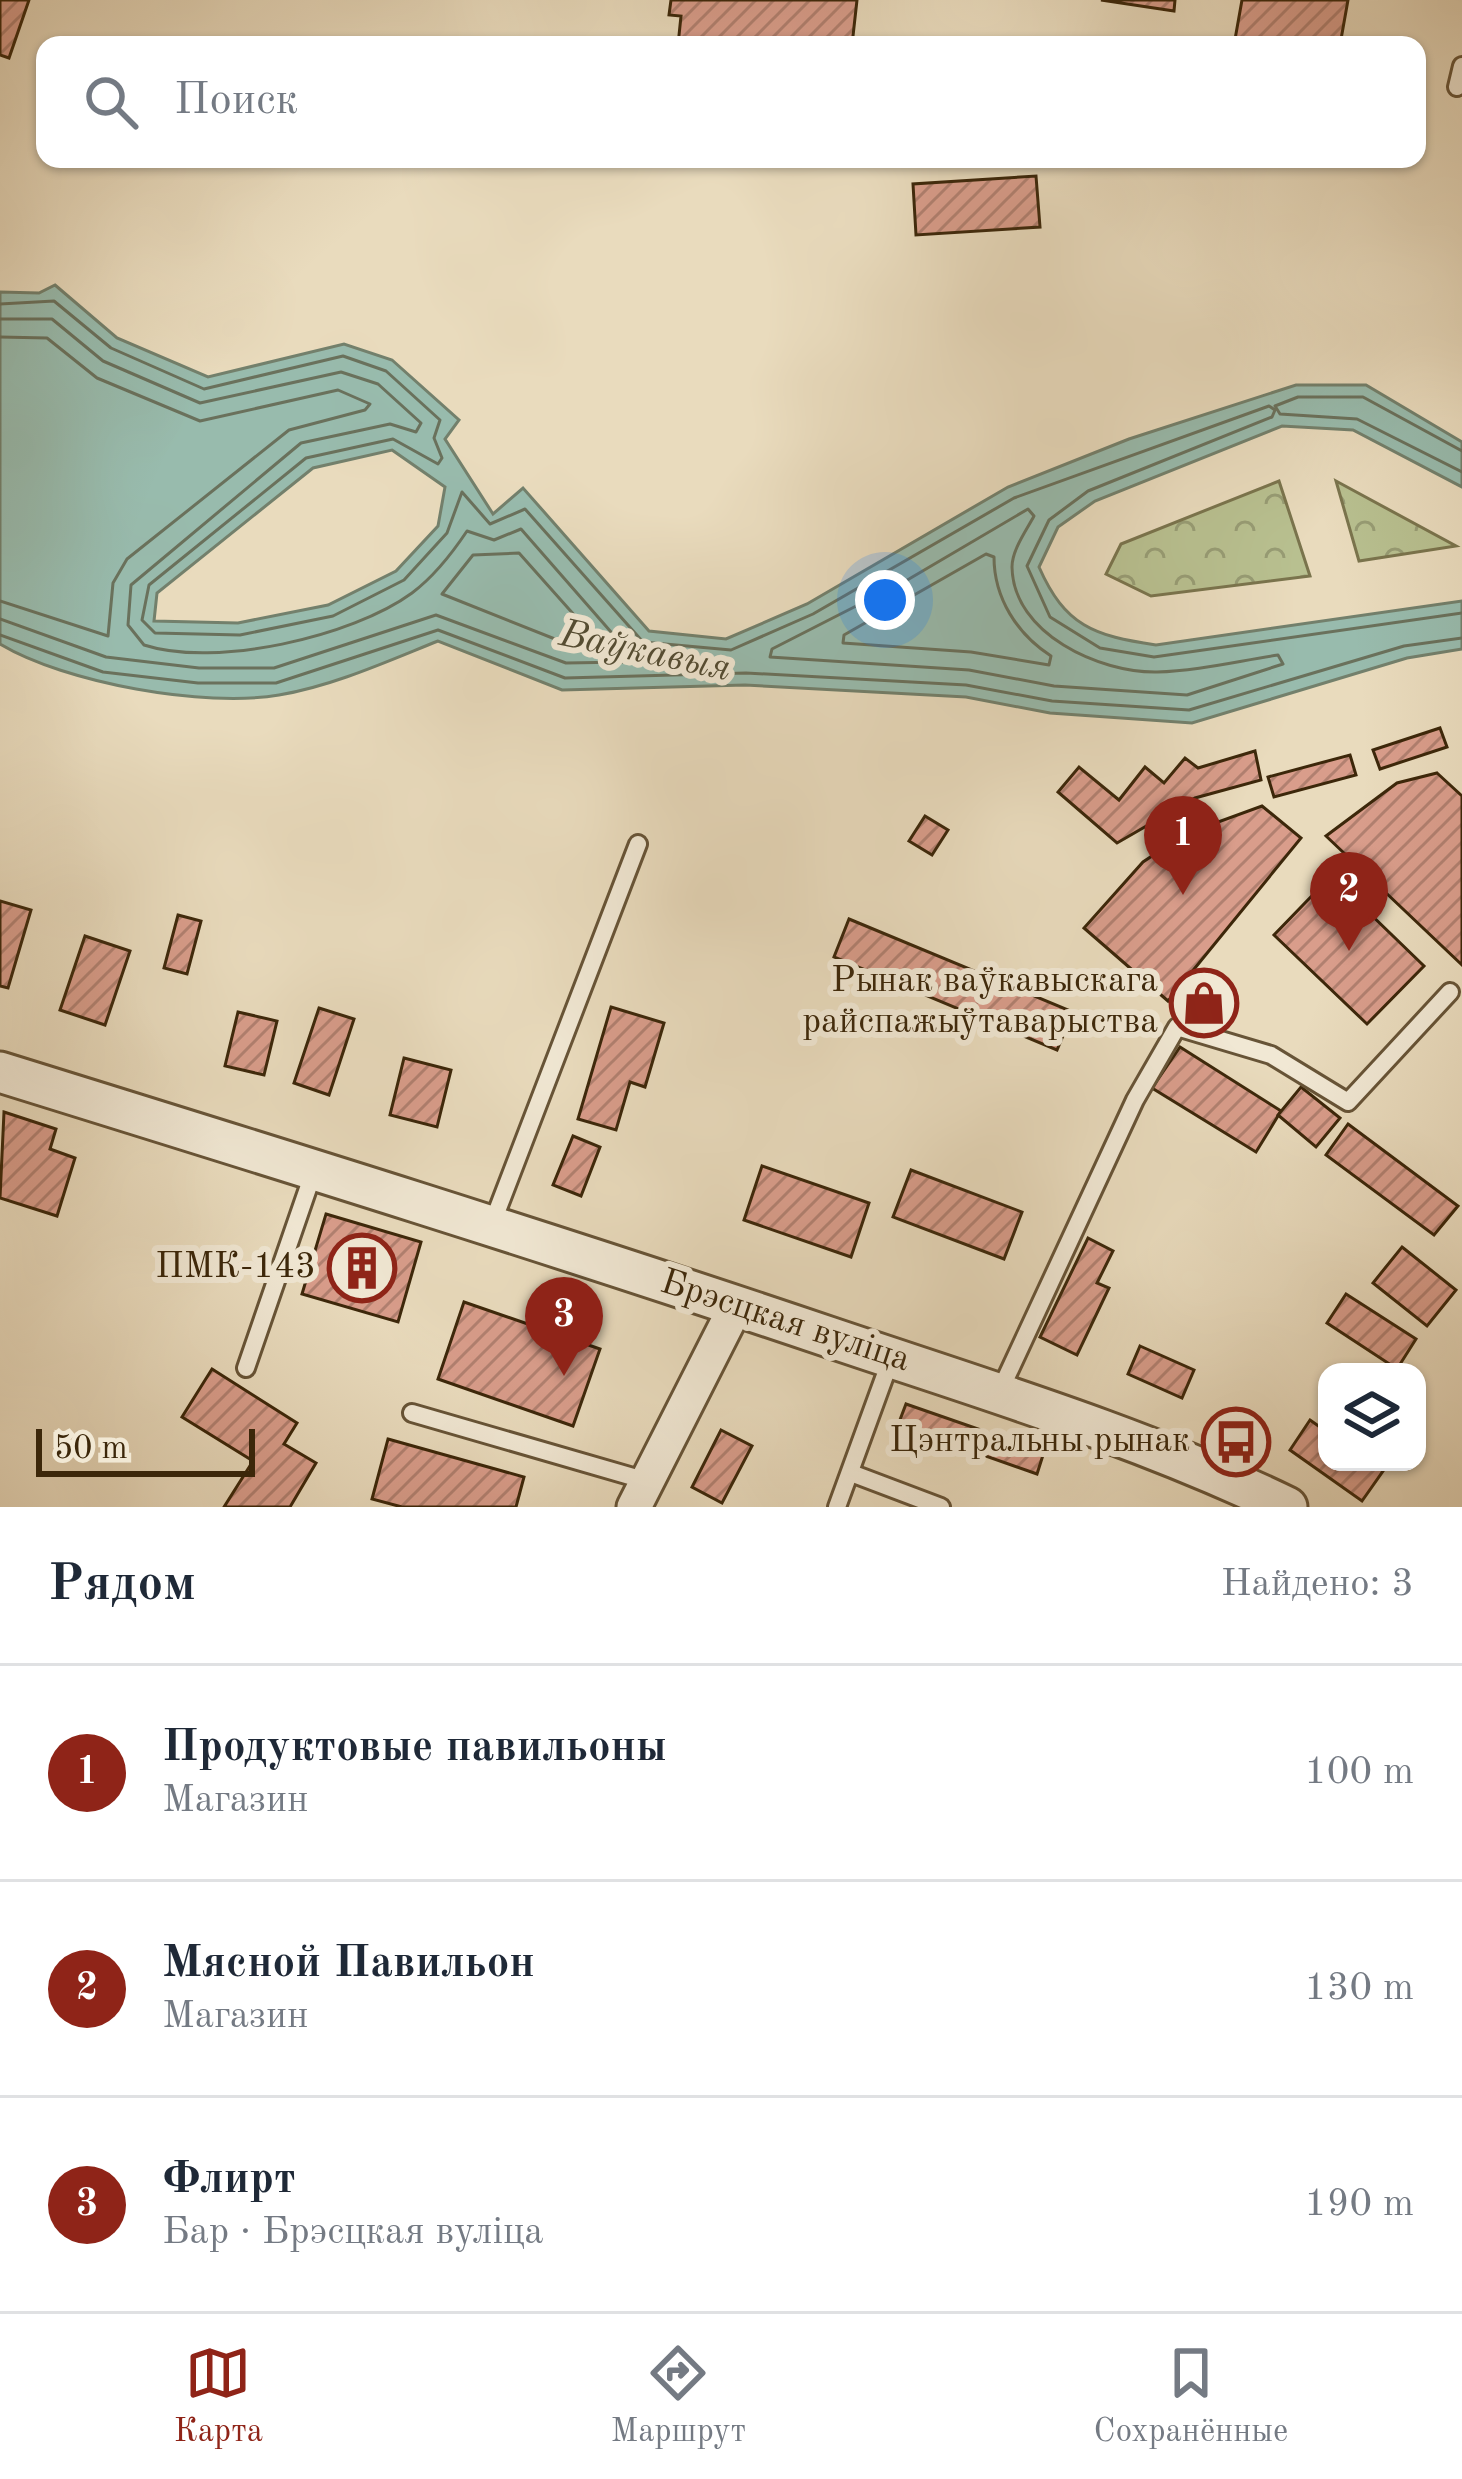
<!DOCTYPE html>
<html lang="ru">
<meta charset="utf-8">
<style>
:root{--surface:#fff;--page:#f2f2f3;--text:#1f2937;--muted:#747a83;--line:#e0e1e3;--accent:#8f2418}
body{margin:0;font-family:"Old Standard TT",serif;background:var(--page);color:var(--text)}
.controls{position:absolute;right:36px;bottom:36px;display:grid;overflow:hidden;border-radius:24px;box-shadow:0 3px 9px #0004}
.controls button{width:108px;height:108px;display:grid;place-items:center;padding:0;border:0;border-bottom:3px solid var(--line);background:var(--surface);color:var(--text);font:60px sans-serif}
.scale{position:absolute;left:36px;bottom:30px;width:219px;box-sizing:border-box;padding-left:12px;border:6px solid #3c270a;border-top:0;font-size:33px;line-height:42px;white-space:nowrap;color:#3c270a;-webkit-text-stroke:9px #f1e8d4;paint-order:stroke}
.you{position:absolute;left:885px;top:600px;width:42px;height:42px;margin:-30px;border:9px solid #fff;border-radius:50%;background:#1a73e8;box-shadow:0 0 0 18px #1a73e833}
.badge{display:grid;place-items:center;width:78px;height:78px;border-radius:50%;background:var(--accent);color:#fff;font-size:39px;font-weight:700}
.pin{position:absolute;translate:-50% -99px;filter:drop-shadow(0 3px 6px #0008)}
.pin::after{content:'';position:absolute;top:63px;width:42px;height:36px;background:inherit;clip-path:polygon(0 0,100% 0,50% 100%)}
.list{margin:0;padding:0;list-style:none}
h2{display:flex;justify-content:space-between;align-items:center;height:156px;margin:0;padding:0 48px;font-size:51px}
h2 small{font-size:39px;font-weight:400;color:var(--muted)}
.list li{display:grid;grid-template-columns:78px 1fr auto;gap:36px;align-items:center;box-sizing:border-box;height:216px;padding:0 48px;border-top:3px solid var(--line)}
.list b{display:block;font-size:45px;white-space:nowrap}
.list p{margin:0;font-size:39px;white-space:nowrap;color:var(--muted)}
.list em{font-size:39px;font-style:normal;color:var(--muted)}
.icon{flex:none;width:66px;height:66px;fill:none;stroke:currentColor;stroke-width:2;stroke-linecap:round;stroke-linejoin:round}
.map{position:relative;flex:none;width:1462px;height:1507px;overflow:hidden}
.search{position:absolute;background:var(--surface);box-shadow:0 3px 9px #0004;left:36px;right:36px;top:36px;height:132px;display:flex;align-items:center;gap:30px;box-sizing:border-box;padding:0 42px;border-radius:24px;color:var(--muted);font-size:45px}
.sheet{height:804px;background:var(--surface)}
nav{display:flex;justify-content:space-around;align-items:center;box-sizing:border-box;height:168px;border-top:3px solid var(--line);background:var(--surface);font-size:33px;color:var(--muted)}
nav a{display:grid;justify-items:center;gap:6px}
nav .on{color:var(--accent)}
.map>svg:first-child{display:block}
</style>
<div class="map">
<svg width="1462" height="1507" viewBox="0 0 1462 1507">
<defs>
<pattern id="park-crowns" width="20" height="18" patternUnits="userSpaceOnUse" patternTransform="scale(3)"><rect width="20" height="18" fill="#b8c090"/><path d="M2 6a3 3 0 1 1 6 0M12 15a3 3 0 1 1 6 0" fill="none" stroke="#979c74"/></pattern>
<pattern id="building-hatch" width="6" height="6" patternUnits="userSpaceOnUse" patternTransform="scale(3)"><rect width="6" height="6" fill="#d99d8b"/><path d="M-1 1l2-2M0 6l6-6M5 7l2-2" fill="none" stroke="#b18070"/></pattern>
</defs>
<rect width="100%" height="100%" fill="#e9dbbd"/>
<filter id="stains"><feTurbulence type="fractalNoise" baseFrequency=".00167" numOctaves="4"/><feColorMatrix values="0 0 0 0 .2 0 0 0 0 .09 0 0 0 0 .02 0 0 0 .5 -.17"/></filter>
<radialGradient id="worn" r=".72"><stop offset=".6" stop-color="#630" stop-opacity="0"/><stop offset="1" stop-color="#630" stop-opacity=".3"/></radialGradient>
<!-- park -->
<g fill="url(#park-crowns)" stroke="#7a744d" stroke-width="3">
<polygon points="1279,481 1310,576 1151,596 1106,574 1121,544"/>
<polygon points="1336,481 1456,546 1359,561"/>
</g>
<!-- water -->
<path fill="#98bbad" stroke="#73806c" stroke-width="3" fill-rule="evenodd" d="M55 285 117 338 208 377 344 344 392 360 459 420 445 439 493 514 523 488 649 631 726 639 807 604 1008 487 1129 439 1296 385H1366L1462 442V487L1353 430 1282 426 1095 501 1058 527 1039 567C1065 626 1094 636 1156 645L1462 601V649L1407 658 1192 723 1050 713 966 697 745 685 562 690 438 641C388 661 333 686 279 695 205 708 65 683 0 644V292L39 293ZM392 450 445 487 438 526 396 571 328 605 238 623 154 621 157 593 313 468Z"/>
<g fill="none" stroke-linecap="round" stroke-linejoin="round">
<!-- shore -->
<g stroke="#6a715c" stroke-width="3">
<polyline points="0,304 54,301 111,348 204,389 343,356 386,371 440,420 434,438 442,458 438,464 393,439 306,458 149,585 142,620 155,633 240,635 333,616 404,580 447,533 462,492 490,524 525,509 643,642 731,650 813,614 1014,498 1269,406 1275,410 1272,417 1088,491 1049,520 1027,566 1050,617 1100,648 1154,657 1462,613"/>
<path d="M0 319H52L103 361 200 403 341 372 378 384 421 423 416 432 390 424 301 443 131 585 128 625 144 645C215 668 352 637 412 593 432 578 453 552 467 531L494 540 521 529 632 656 627 662 566 663 436 615 274 668H199L106 657 0 619"/>
<polyline points="0,337 47,338 97,378 200,421 338,390 370,404 365,410 289,430 127,559 113,583 108,636 0,601"/>
<polyline points="1462,451 1363,397 1298,397 1275,406 1280,414 1357,419 1462,472"/>
<path d="M1028 509 1034 516C1026 531 1012 550 1012 567 1013 634 1100 673 1157 672 1197 671 1238 661 1278 655L1283 664 1187 695 1054 686 969 670 770 657 772 649 909 579Z"/>
<polygon points="519,553 592,635 591,643 570,645 442,594 473,555"/>
<path d="M986 554 994 557C994 598 1017 634 1051 656L1049 665 971 652 843 643 844 635Z"/>
<polyline points="0,635 103,672 198,683 276,683 438,630 565,678 746,673 966,685 1052,701 1189,710 1404,646 1462,638"/>
</g>
</g>
<!-- building -->
<g fill="url(#building-hatch)" stroke="#3c270a" stroke-width="3">
<polygon points="0,0 29,0 9,58 0,55"/>
<polygon points="671,0 857,0 852,45 678,45 681,16 669,15"/>
<polygon points="1101,0 1175,0 1174,11"/>
<polygon points="1242,0 1348,0 1340,45 1234,45"/>
<polygon points="1036,176 1040,227 916,235 913,184"/>
<polygon points="1440,728 1447,747 1380,769 1373,750"/>
<polygon points="1255,751 1261,780 1195,798 1117,843 1058,792 1079,767 1119,800 1145,767 1164,783 1185,758 1198,768"/>
<polygon points="1350,755 1356,775 1274,797 1268,777"/>
<polygon points="1437,773 1462,796 1462,965 1326,836 1397,783"/>
<polygon points="1262,806 1301,838 1168,1001 1084,928 1143,862 1185,834"/>
<polygon points="925,816 948,830 932,855 909,841"/>
<polygon points="1331,876 1424,966 1367,1024 1274,935"/>
<polygon points="0,901 31,910 8,988 0,986"/>
<polygon points="178,915 201,921 187,974 164,968"/>
<polygon points="849,919 1073,1012 1057,1050 834,957"/>
<polygon points="85,936 130,951 105,1025 60,1010"/>
<polygon points="611,1007 664,1023 645,1087 630,1082 616,1130 578,1119"/>
<polygon points="319,1008 354,1019 329,1095 294,1083"/>
<polygon points="238,1012 277,1021 264,1075 225,1066"/>
<polygon points="1180,1047 1281,1111 1256,1152 1152,1088"/>
<polygon points="404,1058 451,1070 437,1127 390,1115"/>
<polygon points="1301,1087 1340,1118 1316,1147 1278,1115"/>
<polygon points="4,1112 56,1129 50,1149 75,1158 57,1216 0,1198"/>
<polygon points="1348,1124 1458,1206 1434,1235 1326,1155"/>
<polygon points="573,1136 600,1147 581,1196 553,1185"/>
<polygon points="762,1166 869,1203 851,1257 744,1220"/>
<polygon points="911,1170 1022,1212 1004,1259 893,1217"/>
<polygon points="326,1214 421,1242 398,1322 302,1294"/>
<polygon points="1088,1238 1113,1251 1097,1283 1109,1288 1077,1355 1040,1337"/>
<polygon points="1402,1247 1456,1290 1427,1326 1373,1283"/>
<polygon points="1346,1294 1416,1339 1397,1369 1327,1323"/>
<polygon points="464,1302 600,1349 573,1426 438,1379"/>
<polygon points="1140,1346 1194,1370 1182,1398 1128,1374"/>
<polygon points="212,1369 297,1423 284,1444 316,1463 290,1507 224,1507 253,1461 182,1417"/>
<polygon points="906,1404 1044,1452 1037,1474 898,1425"/>
<polygon points="1310,1420 1327,1432 1327,1462 1370,1462 1383,1471 1362,1501 1290,1450"/>
<polygon points="721,1430 752,1446 722,1503 692,1487"/>
<polygon points="388,1439 524,1477 516,1507 402,1507 372,1499"/>
</g>
<g fill="none" stroke-linecap="round" stroke-linejoin="round">
<defs>
<g id="service">
<polyline points="1457,87 1462,66"/>
<polyline points="492,1224 638,844"/>
<polyline points="246,1368 314,1171"/>
<polyline points="999,1393 1135,1100 1177,1027 1271,1055 1348,1102 1450,992"/>
<polyline points="412,1413 647,1481"/>
<polyline points="851,1473 941,1507"/>
<polyline points="837,1507 891,1359"/>
</g>
<polyline id="minor" points="634,1507 736,1306"/>
<path id="tertiary" d="M0 1072C277 1158 554 1244 829 1337 983 1389 1140 1436 1287 1507"/>
</defs>
<!-- service casing -->
<use href="#service" stroke="#675437" stroke-width="22"/>
<!-- minor casing -->
<use href="#minor" stroke="#675437" stroke-width="39"/>
<!-- tertiary casing -->
<use href="#tertiary" stroke="#675437" stroke-width="45"/>
<!-- service -->
<use href="#service" stroke="#f1e8d4" stroke-width="16"/>
<!-- minor -->
<use href="#minor" stroke="#f1e8d4" stroke-width="33"/>
<!-- tertiary -->
<use href="#tertiary" stroke="#f1e8d4" stroke-width="39"/>
</g>
<!-- icons -->
<defs>
<symbol id="shop-ring" viewBox="-11 -11 22 22"><circle r="9.5" fill="#f1e8d4" stroke="#8f2418" stroke-width="1.5"/><path d="M-5-2.5h2.3a2.7 3.5 0 0 1 5.4 0H5L5.5 6h-11ZM-1.5-2.5h3a1.5 2.3 0 0 0-3 0Z" fill="#8f2418"/></symbol>
<symbol id="building-ring" viewBox="-11 -11 22 22"><circle r="9.5" fill="#f1e8d4" stroke="#8f2418" stroke-width="1.5"/><path d="M-4-6H4V6H1V3H-1V6H-4ZM-2.5-4.3h1.7v1.8h-1.7ZM.8-4.3h1.7v1.8H.8ZM-2.5-1h1.7V.8h-1.7ZM.8-1h1.7V.8H.8Z" fill="#8f2418"/></symbol>
<symbol id="bus-ring" viewBox="-11 -11 22 22"><circle r="9.5" fill="#f1e8d4" stroke="#8f2418" stroke-width="1.5"/><path d="M-5-6H5V4H4V6H2V4H-2V6H-4V4H-5ZM-3.5-4V0h7V-4ZM-3.5 1.2v1.5H-2V1.2ZM2 1.2v1.5H3.5V1.2Z" fill="#8f2418"/></symbol>
</defs>
<g fill-rule="evenodd">
<use href="#shop-ring" x="1166" y="965" width="76" height="76"/>
<use href="#building-ring" x="324" y="1230" width="76" height="76"/>
<use href="#bus-ring" x="1198" y="1404" width="76" height="76"/>
</g>
<g text-anchor="middle" dominant-baseline="central" stroke-width="12" stroke-linejoin="round" paint-order="stroke">
<!-- poi labels -->
<g font-size="36" fill="#3c270a" stroke="#f1e8d4" text-anchor="end">
<text x="1158" y="982">Рынак ваўкавыскага<tspan x="1158" dy="41">райспажыўтаварыства</tspan></text>
<text x="316" y="1268">ПМК-143</text>
<text x="1190" y="1442">Цэнтральны рынак</text>
</g>
<!-- street labels -->
<g font-size="36" fill="#3c270a" stroke="#f1e8d4">
<text transform="translate(785 1322) rotate(18)">Брэсцкая вуліца</text>
</g>
<!-- water labels -->
<g font-size="39" font-style="italic" fill="#534c33" stroke="#f1e8d4">
<text transform="translate(645 652) rotate(12)">Ваўкавыя</text>
</g>
</g>
<rect width="100%" height="100%" filter="url(#stains)"/>
<rect width="100%" height="100%" fill="url(#worn)"/>
</svg>
<div class="controls">
<button><svg class="icon" aria-label="layers" viewBox="0 0 24 24"><path d="M12 4l9 5-9 5-9-5zM3 14l9 5 9-5"/></svg></button>
</div>
<div class="scale">50 m</div>
<div class="you"></div>
<div class="pin badge" style="left:1183px;top:895px">1</div>
<div class="pin badge" style="left:1349px;top:951px">2</div>
<div class="pin badge" style="left:564px;top:1376px">3</div>
<div class="search"><svg class="icon" aria-label="search" viewBox="0 0 24 24"><circle cx="10" cy="10" r="6"/><path d="M15 15l6 6"/></svg>Поиск</div>
</div>
<section class="sheet">
<h2>Рядом<small>Найдено: 3</small></h2>
<ul class="list">
<li><span class="badge">1</span><div><b>Продуктовые павильоны</b><p>Магазин</p></div><em>100 m</em></li>
<li><span class="badge">2</span><div><b>Мясной Павильон</b><p>Магазин</p></div><em>130 m</em></li>
<li><span class="badge">3</span><div><b>Флирт</b><p>Бар · Брэсцкая вуліца</p></div><em>190 m</em></li>
</ul>
</section>
<nav>
<a class="on"><svg class="icon" aria-label="map" viewBox="0 0 24 24"><path d="M3 6l6-2 6 2 6-2v14l-6 2-6-2-6 2zM9 4v14M15 6v14"/></svg>Карта</a>
<a><svg class="icon" aria-label="directions" viewBox="0 0 24 24"><path d="M12 3l9 9-9 9-9-9zM9 14v-3h6M13 9l2 2-2 2"/></svg>Маршрут</a>
<a><svg class="icon" aria-label="saved" viewBox="0 0 24 24"><path d="M7 4h10v16l-5-4-5 4z"/></svg>Сохранённые</a>
</nav>
